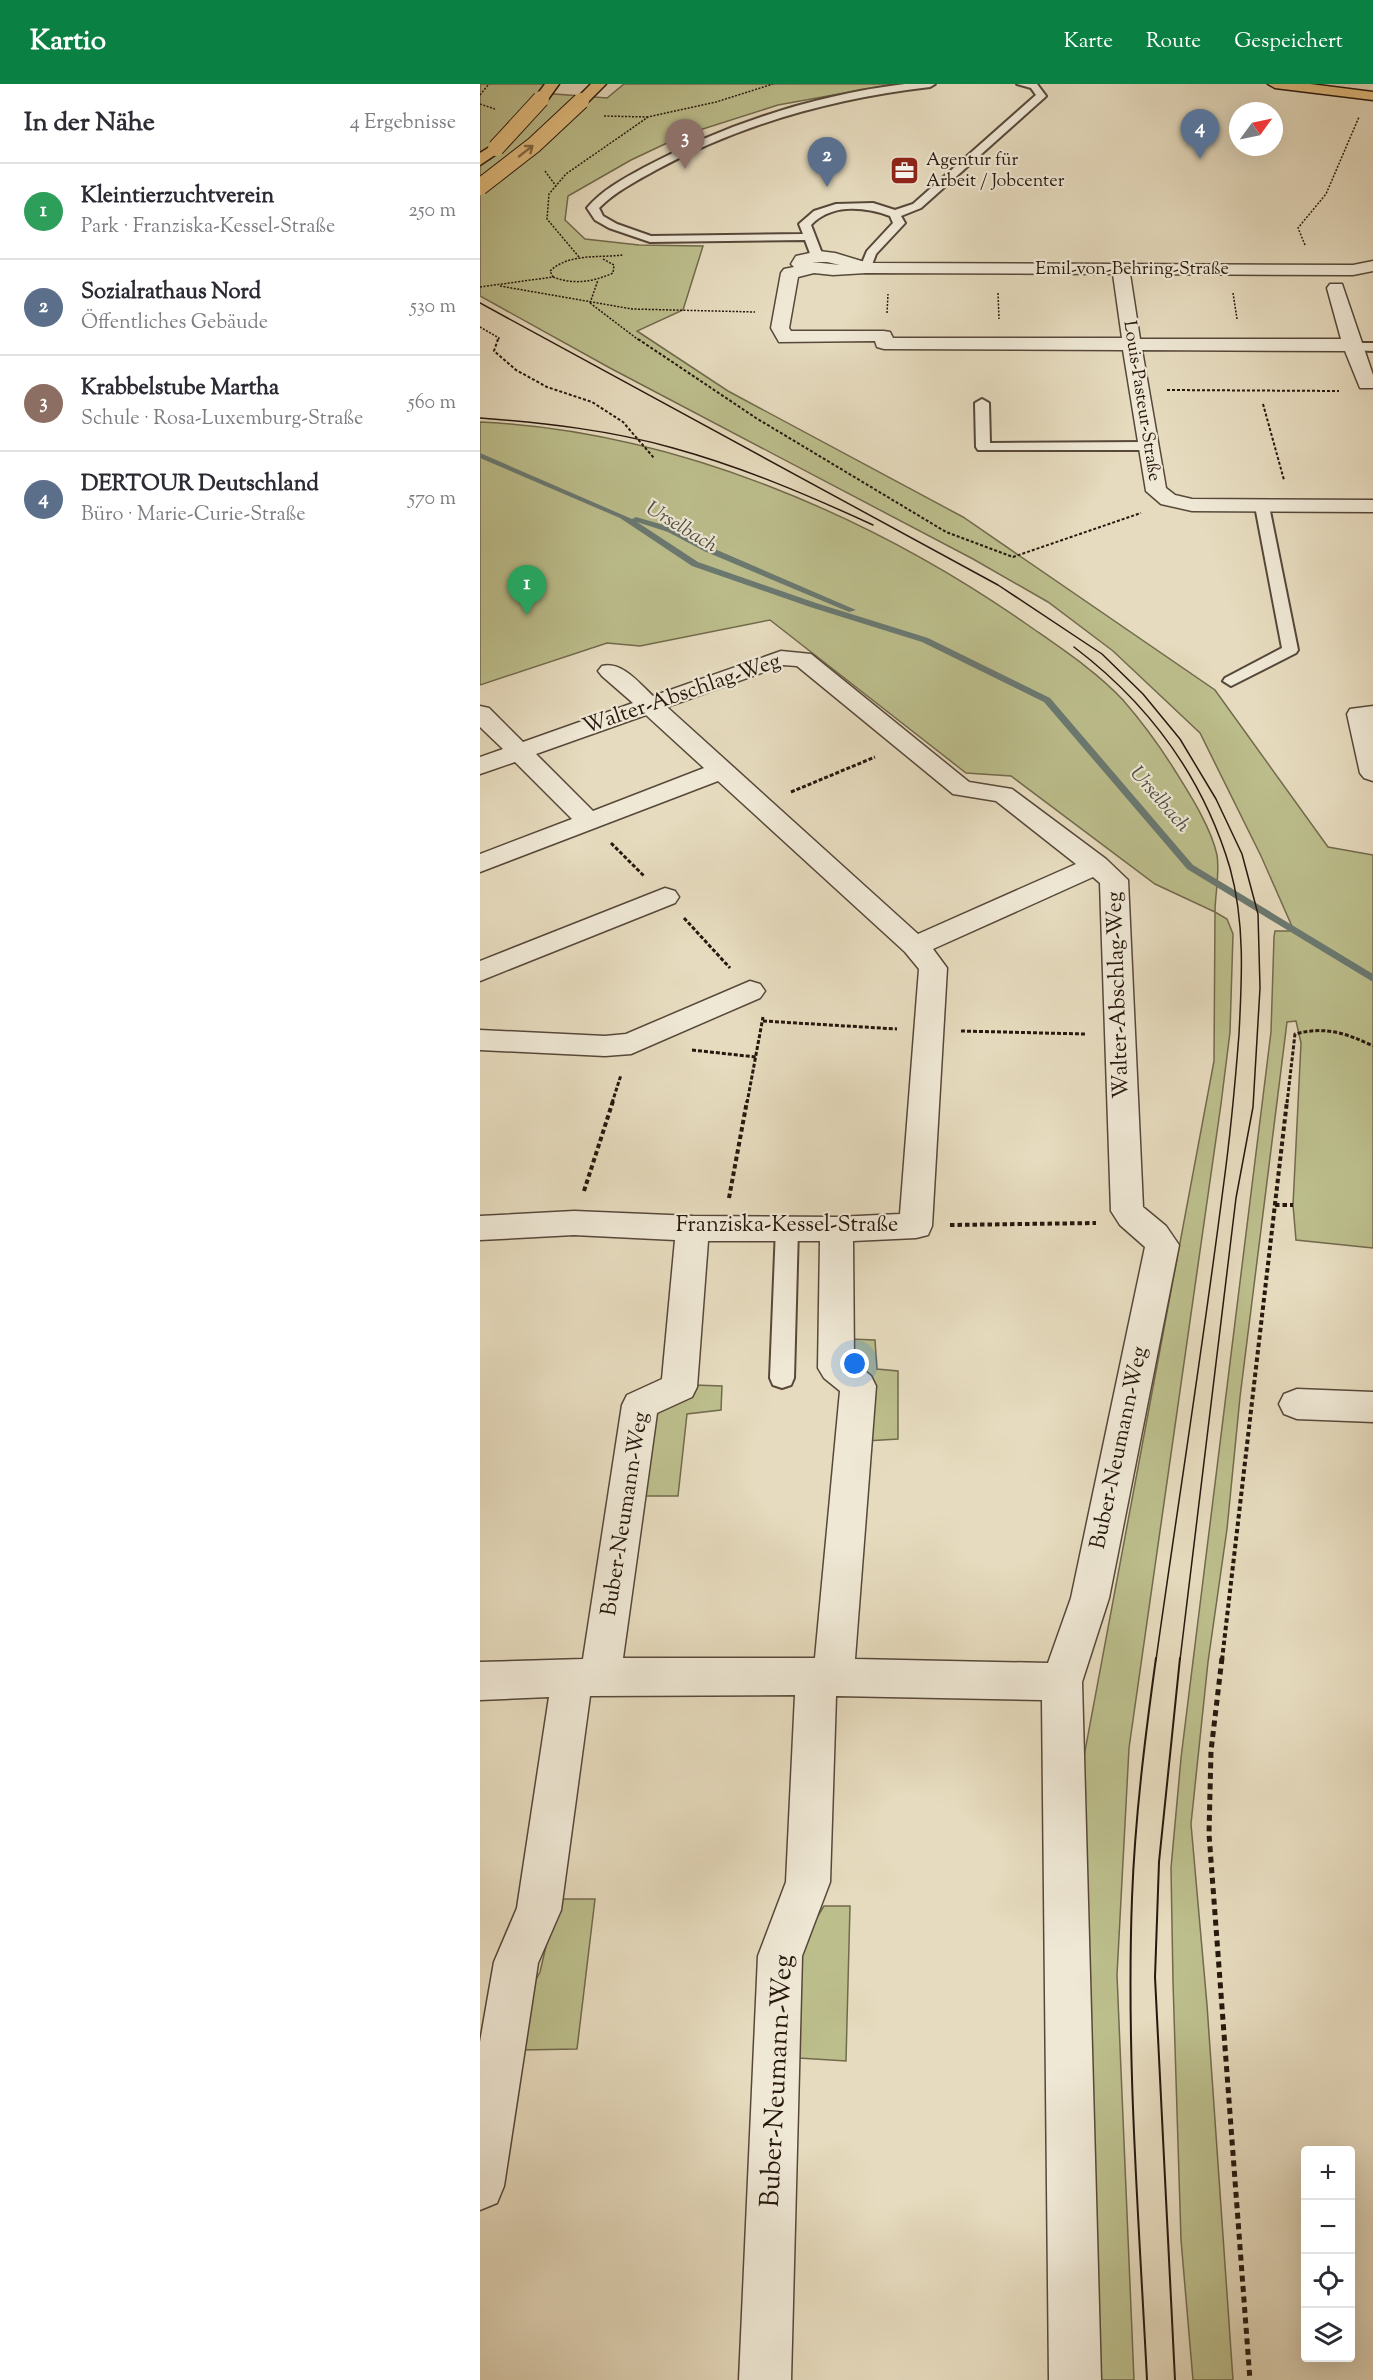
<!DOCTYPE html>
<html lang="de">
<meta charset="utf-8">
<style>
:root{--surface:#fff;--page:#f2f2f3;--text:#2b2b33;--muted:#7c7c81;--line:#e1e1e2;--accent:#0b8043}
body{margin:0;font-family:"Sorts Mill Goudy",serif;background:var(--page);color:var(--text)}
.controls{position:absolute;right:18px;bottom:18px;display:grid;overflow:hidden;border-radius:6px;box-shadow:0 6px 24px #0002}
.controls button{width:54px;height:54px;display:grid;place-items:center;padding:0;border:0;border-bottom:2px solid var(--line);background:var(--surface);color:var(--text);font:30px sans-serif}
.compass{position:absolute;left:749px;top:18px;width:54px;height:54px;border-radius:50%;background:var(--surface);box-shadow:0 6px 24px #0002;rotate:57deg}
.you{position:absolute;left:375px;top:1280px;width:21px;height:21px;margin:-15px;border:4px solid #fff;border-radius:50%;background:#1a73e8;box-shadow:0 0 0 9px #1a73e833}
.badge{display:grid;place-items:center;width:39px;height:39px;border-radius:50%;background:var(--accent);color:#fff;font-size:20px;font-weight:700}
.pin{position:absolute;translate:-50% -50px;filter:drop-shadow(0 2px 3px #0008)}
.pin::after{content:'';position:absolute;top:32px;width:21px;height:18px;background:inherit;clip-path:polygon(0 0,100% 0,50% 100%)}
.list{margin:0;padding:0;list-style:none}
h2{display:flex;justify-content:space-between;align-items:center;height:78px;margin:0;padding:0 24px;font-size:26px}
h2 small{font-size:20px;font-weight:400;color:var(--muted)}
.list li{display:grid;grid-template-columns:39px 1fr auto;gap:18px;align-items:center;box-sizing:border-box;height:96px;padding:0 24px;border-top:2px solid var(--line)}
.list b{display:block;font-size:22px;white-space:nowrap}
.list p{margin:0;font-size:20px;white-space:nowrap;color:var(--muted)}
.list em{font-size:20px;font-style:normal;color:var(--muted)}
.icon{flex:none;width:33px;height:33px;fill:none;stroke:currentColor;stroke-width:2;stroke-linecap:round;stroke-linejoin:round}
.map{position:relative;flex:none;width:893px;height:2296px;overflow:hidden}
header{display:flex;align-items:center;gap:36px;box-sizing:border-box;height:84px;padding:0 30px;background:var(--accent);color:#fff}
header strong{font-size:28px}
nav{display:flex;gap:33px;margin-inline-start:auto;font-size:21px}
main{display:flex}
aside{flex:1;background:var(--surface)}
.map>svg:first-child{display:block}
</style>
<header>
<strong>Kartio</strong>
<nav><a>Karte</a><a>Route</a><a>Gespeichert</a></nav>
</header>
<main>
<aside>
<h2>In der Nähe<small>4 Ergebnisse</small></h2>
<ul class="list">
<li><span class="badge" style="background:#2e9e5b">1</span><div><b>Kleintierzuchtverein</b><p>Park · Franziska-Kessel-Straße</p></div><em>250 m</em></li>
<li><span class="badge" style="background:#5c6f8a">2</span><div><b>Sozialrathaus Nord</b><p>Öffentliches Gebäude</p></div><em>530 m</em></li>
<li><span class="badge" style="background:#8d6e63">3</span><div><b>Krabbelstube Martha</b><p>Schule · Rosa-Luxemburg-Straße</p></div><em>560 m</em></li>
<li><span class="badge" style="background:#5c6f8a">4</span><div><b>DERTOUR Deutschland</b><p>Büro · Marie-Curie-Straße</p></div><em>570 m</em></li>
</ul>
</aside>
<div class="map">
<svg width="893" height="2296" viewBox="0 0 893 2296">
<rect width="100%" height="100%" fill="#e6dbbe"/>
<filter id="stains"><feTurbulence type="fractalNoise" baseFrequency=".00333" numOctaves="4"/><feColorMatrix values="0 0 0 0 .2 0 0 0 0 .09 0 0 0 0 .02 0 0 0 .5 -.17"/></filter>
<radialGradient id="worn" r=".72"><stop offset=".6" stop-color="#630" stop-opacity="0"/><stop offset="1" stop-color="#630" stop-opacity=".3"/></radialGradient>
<!-- green -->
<g fill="#bcbe8c" stroke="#726a4d" stroke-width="1.5">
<polygon points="0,0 66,0 62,9 127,14 144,0 435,0 398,3 298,21 204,51 151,76 88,112 85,136 105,155 159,161 223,162 203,226 157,247 248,307 483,433 735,606 848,763 893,771 893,1164 816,1156 813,1121 821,959 816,937 807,938 760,1313 747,1445 728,1578 711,1740 727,1921 753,2296 713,2296 701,2156 693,1898 691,1784 701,1674 791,948 794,853 795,847 814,847 781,772 720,649 633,567 568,518 493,475 130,284 0,212"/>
<path d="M0 338C193 347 388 430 545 539 579 563 615 586 643 616 662 638 679 661 694 685 709 709 731 743 737 771 740 788 735 811 735 828L747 835 753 850 750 948 741 1020 649 1664 637 1891 654 2296H619L602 1683 734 977 735 828 675 800 531 692 486 689 290 536 160 562 127 559 0 601Z"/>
<polygon points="370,1255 395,1256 397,1285 418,1287 418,1355 386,1357 368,1283"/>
<polygon points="214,1301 242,1302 241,1326 207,1330 198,1412 161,1412 168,1323"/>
<polygon points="77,1815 115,1815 97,1965 40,1966 53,1901 60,1888"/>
<polygon points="344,1822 370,1822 366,1977 319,1974 317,1865"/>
</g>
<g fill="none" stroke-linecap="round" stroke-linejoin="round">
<!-- stream -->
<polygon fill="#6a7972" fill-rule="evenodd" points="0,369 152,435 156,433 194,444 230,463 376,526 369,528 224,467 188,448 157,438 218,478 336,519 448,554 570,614 713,781 893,890 893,898 707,785 564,618 442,558 330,523 212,482 140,434 0,374"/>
<defs>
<g id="lane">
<path d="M425 0H455L450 3C354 14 261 40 176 86 156 97 135 108 119 124L123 132 137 140 171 152 323 150 319 140 334 127 356 120 393 119 415 126 433 120 556 11 551 4 537 0H557L566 12 564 14 441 124 421 132 425 139 396 170 390 186H382L380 184 387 167 413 139 410 132C385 123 352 119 331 141L343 172 337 175 331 172 325 156 170 158 129 144 115 136 107 124C122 106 143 95 163 84 244 41 334 11 425 0Z"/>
<polygon points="873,259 893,259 893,267 869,266 867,263 869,260"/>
<polygon points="502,315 509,319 510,359 667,358 674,362 667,366 498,366 496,363 495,319"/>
<polygon points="782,418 789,422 818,566 816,569 751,602 743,597 745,594 802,564 775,422"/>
<polygon points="307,1136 315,1138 318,1144 314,1294 311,1301 302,1304 293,1301 290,1294 296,1144 299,1138"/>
</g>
<g id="street">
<path d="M339 167 355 169 388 179 873 181 893 177V187L873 191 650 190 660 255H861L847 204 850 200H862L893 291V304H880L865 267 662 266 686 404 695 411 712 415 893 416V428L712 427 681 420 666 407 643 266 404 265 397 263 395 257 299 258 291 244 301 189 304 185 314 183 311 180 316 172ZM332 178H347L360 181ZM334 189 353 191 386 189 633 190 642 254H413L410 248 404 247H311L309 244 318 193Z"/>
<path d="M301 567 331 570 489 698 532 705 626 775 648 796 663 1123 686 1142 699 1161 629 1514 602 1598 621 2296H569L562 1616 356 1612 350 1798 322 1872 311 2296H259L278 1872 306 1798 315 1611 110 1612 81 1826 58 1879 24 2102 17 2119 0 2126V1958L14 1878 37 1824 69 1613 0 1616V1578L103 1575 142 1321 147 1311 182 1295 195 1156 94 1151 0 1156V1132L94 1127 213 1132 357 1133 420 1130 439 885 425 868 238 697 0 788V770L92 735 35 678 0 690V673L23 665 0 643V622L9 624 43 658 153 619 122 592 118 587 122 582C142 577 159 599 173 612ZM303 581 317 582 473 710 516 717 596 780 438 850 187 623ZM166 631 224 684 113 727 56 670ZM613 793 620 799 631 1127 640 1141 665 1163 591 1514 568 1579 375 1575 396 1302 391 1292 374 1278 373 1157 436 1154 448 1151 452 1142 467 884 453 865ZM228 1157H340L338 1284 344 1294 360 1307 335 1574H143L177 1329 212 1313 217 1303Z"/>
<polygon points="893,622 893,697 884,694 880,689 867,630 870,625"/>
<polygon points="185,804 195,807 199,813 195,819 0,897 0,877"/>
<polygon points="270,897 280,900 285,907 280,914 151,970 125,972 0,966 0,946 125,952 146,950"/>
<polygon points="817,1305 893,1308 893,1338 817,1335 804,1330 799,1320 804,1310"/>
</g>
<polygon id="primary" points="788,0 830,0 893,8 893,16 795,4"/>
<g id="highway">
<polygon points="65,0 79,0 66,18 56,18 54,15"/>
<polygon points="111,0 126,0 106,20 96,20 94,17"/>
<polygon points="16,59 24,64 21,67 0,81 0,69"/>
</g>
</defs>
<!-- lane casing -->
<use href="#lane" stroke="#57483a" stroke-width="4"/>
<!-- street casing -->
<use href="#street" stroke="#57483a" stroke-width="3"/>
<!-- primary casing -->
<use href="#primary" stroke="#27170e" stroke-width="3"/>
<!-- highway casing -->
<use href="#highway" stroke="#27170e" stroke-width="3"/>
<!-- path-far4 -->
<g stroke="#27170e" stroke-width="1.5" stroke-dasharray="2 1.5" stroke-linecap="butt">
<polyline points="0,11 9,0"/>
<polyline points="0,20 15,25"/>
<polyline points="124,32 168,33"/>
<polyline points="65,87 76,102"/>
<polyline points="825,161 818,144 846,110 879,33"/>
<polyline points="99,173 67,135 69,110 86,90 168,33 236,18 293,0"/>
<path d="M73 193C94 201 113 198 133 189L134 181 123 175"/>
<polyline points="20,202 152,225 275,228"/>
<path d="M0 203 73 193 70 187C89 169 119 174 143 171"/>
<polyline points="518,209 519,235"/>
<polyline points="753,209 757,235"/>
<polyline points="110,219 160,257"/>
<polyline points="110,219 118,196"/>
<polyline points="407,229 408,210"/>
<polyline points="0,243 19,254 18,257"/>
</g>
<!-- path-far3 -->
<g stroke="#27170e" stroke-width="2" stroke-dasharray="3 2" stroke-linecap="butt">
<polyline points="18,255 14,267 36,286 67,303 112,318 143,338 174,374"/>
<polyline points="158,255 276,334 466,448 533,473 661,429"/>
<polyline points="687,306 859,307"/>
<polyline points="783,320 804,396"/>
</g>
<!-- path-far2 -->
<g stroke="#27170e" stroke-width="3" stroke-dasharray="4 2" stroke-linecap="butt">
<polyline points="311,708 395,673"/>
<polyline points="131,759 164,792"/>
<polyline points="204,834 250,884"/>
<polyline points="283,937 417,945"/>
<polyline points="481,947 605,950"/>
<polyline points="212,966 276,973"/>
<polyline points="132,1019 141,991"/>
<polyline points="267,1019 283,933"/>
<path d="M807 1019 815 950C845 942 866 949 893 962"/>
</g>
<!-- path-far1 -->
<g stroke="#27170e" stroke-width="4" stroke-dasharray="4.5 3" stroke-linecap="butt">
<polyline points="104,1107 133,1017"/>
<polyline points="249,1114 267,1017"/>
<polyline points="795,1121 813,1121"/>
<polyline points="470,1141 616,1139"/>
<polyline points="742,1576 807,1017"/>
</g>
<!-- path -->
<polyline stroke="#27170e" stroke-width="5" stroke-dasharray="6 4.5" stroke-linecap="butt" points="742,1574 731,1667 729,1750 770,2296"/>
<!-- lane -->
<use href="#lane" fill="#efe8d5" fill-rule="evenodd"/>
<!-- street -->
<use href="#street" fill="#efe8d5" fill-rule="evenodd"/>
<!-- primary -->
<use href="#primary" fill="#e3be7f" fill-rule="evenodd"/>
<!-- highway -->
<use href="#highway" fill="#e3be7f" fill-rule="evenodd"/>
<!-- tram-far1 -->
<g stroke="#27170e" stroke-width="1.5">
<polyline points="0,219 518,501 622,570 663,610 700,655 736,715 762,770 778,830 780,904 773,1023 756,1114 700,1576"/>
<path d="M0 334C65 339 130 346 193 364 262 383 328 411 393 441"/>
<path d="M594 563C669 620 723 693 750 784 765 838 762 894 759 950 755 1002 750 1054 743 1105 723 1262 698 1419 676 1576"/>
</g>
<!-- tram -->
<g stroke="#27170e" stroke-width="2">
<path d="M667 2296C659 2136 646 1975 652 1814 655 1733 665 1654 676 1574"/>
<polyline points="695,2296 675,1893 679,1778 700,1574"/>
</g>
<defs>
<g id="highway-bridge">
<polyline points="16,64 61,15"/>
<polyline points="0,103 54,61 101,17"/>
</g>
</defs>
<!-- highway-bridge casing -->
<use href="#highway-bridge" stroke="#27170e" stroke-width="18" stroke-linecap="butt"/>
<!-- highway-bridge -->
<use href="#highway-bridge" stroke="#e3be7f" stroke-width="16"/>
</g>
<!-- one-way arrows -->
<defs><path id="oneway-shaft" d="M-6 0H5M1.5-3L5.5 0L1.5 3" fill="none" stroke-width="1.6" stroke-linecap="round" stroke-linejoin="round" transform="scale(1.5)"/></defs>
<use stroke="#856a46" href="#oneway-shaft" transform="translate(46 67) rotate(-38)"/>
<!-- icons -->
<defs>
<symbol id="office-square" viewBox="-11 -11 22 22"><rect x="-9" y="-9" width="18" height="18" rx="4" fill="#8f2418" stroke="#efe8d5"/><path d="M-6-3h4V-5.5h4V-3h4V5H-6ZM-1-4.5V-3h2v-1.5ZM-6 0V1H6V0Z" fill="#fff"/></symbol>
</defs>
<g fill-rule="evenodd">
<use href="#office-square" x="408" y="70" width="33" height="33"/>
</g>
<g text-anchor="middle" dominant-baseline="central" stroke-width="4.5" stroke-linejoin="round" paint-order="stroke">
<!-- far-poi labels -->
<g font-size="18" fill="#27170e" stroke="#efe8d5" text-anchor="start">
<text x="446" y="77">Agentur für<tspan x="446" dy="21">Arbeit / Jobcenter</tspan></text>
</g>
<!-- far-street labels -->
<g font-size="18" fill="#27170e" stroke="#efe8d5">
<text x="652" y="186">Emil-von-Behring-Straße</text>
<text transform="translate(661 317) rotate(81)">Louis-Pasteur-Straße</text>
</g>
<!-- far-water labels -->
<g font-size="20" font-style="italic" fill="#4e5048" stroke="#efe8d5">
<text transform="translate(201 444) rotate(31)">Urselbach</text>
<text transform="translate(679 716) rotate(49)">Urselbach</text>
</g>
<!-- street labels -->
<g font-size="22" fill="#27170e" stroke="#efe8d5">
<text transform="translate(202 611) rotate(-19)">Walter-Abschlag-Weg</text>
<text transform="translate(639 911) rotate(-92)">Walter-Abschlag-Weg</text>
<text x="307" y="1142">Franziska-Kessel-Straße</text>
<text transform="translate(640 1364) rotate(-78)">Buber-Neumann-Weg</text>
<text transform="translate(146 1430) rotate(-81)">Buber-Neumann-Weg</text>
</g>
<!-- near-street labels -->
<g font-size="27" fill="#27170e" stroke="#efe8d5">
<text transform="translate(298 1997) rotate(-87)">Buber-Neumann-Weg</text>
</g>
</g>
<rect width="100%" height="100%" filter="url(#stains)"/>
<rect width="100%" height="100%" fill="url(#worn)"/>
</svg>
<div class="controls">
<button>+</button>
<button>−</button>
<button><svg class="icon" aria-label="locate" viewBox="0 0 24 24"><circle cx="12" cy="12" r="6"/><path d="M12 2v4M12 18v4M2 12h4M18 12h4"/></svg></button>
<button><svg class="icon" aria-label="layers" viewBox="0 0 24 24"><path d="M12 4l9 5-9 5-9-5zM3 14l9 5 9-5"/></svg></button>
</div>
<svg class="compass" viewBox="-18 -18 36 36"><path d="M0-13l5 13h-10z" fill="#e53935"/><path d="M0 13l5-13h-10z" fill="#7c7c81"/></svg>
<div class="you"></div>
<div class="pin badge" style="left:47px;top:531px;background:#2e9e5b">1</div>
<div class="pin badge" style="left:347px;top:103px;background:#5c6f8a">2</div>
<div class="pin badge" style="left:205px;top:85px;background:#8d6e63">3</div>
<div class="pin badge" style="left:720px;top:75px;background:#5c6f8a">4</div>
</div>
</main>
